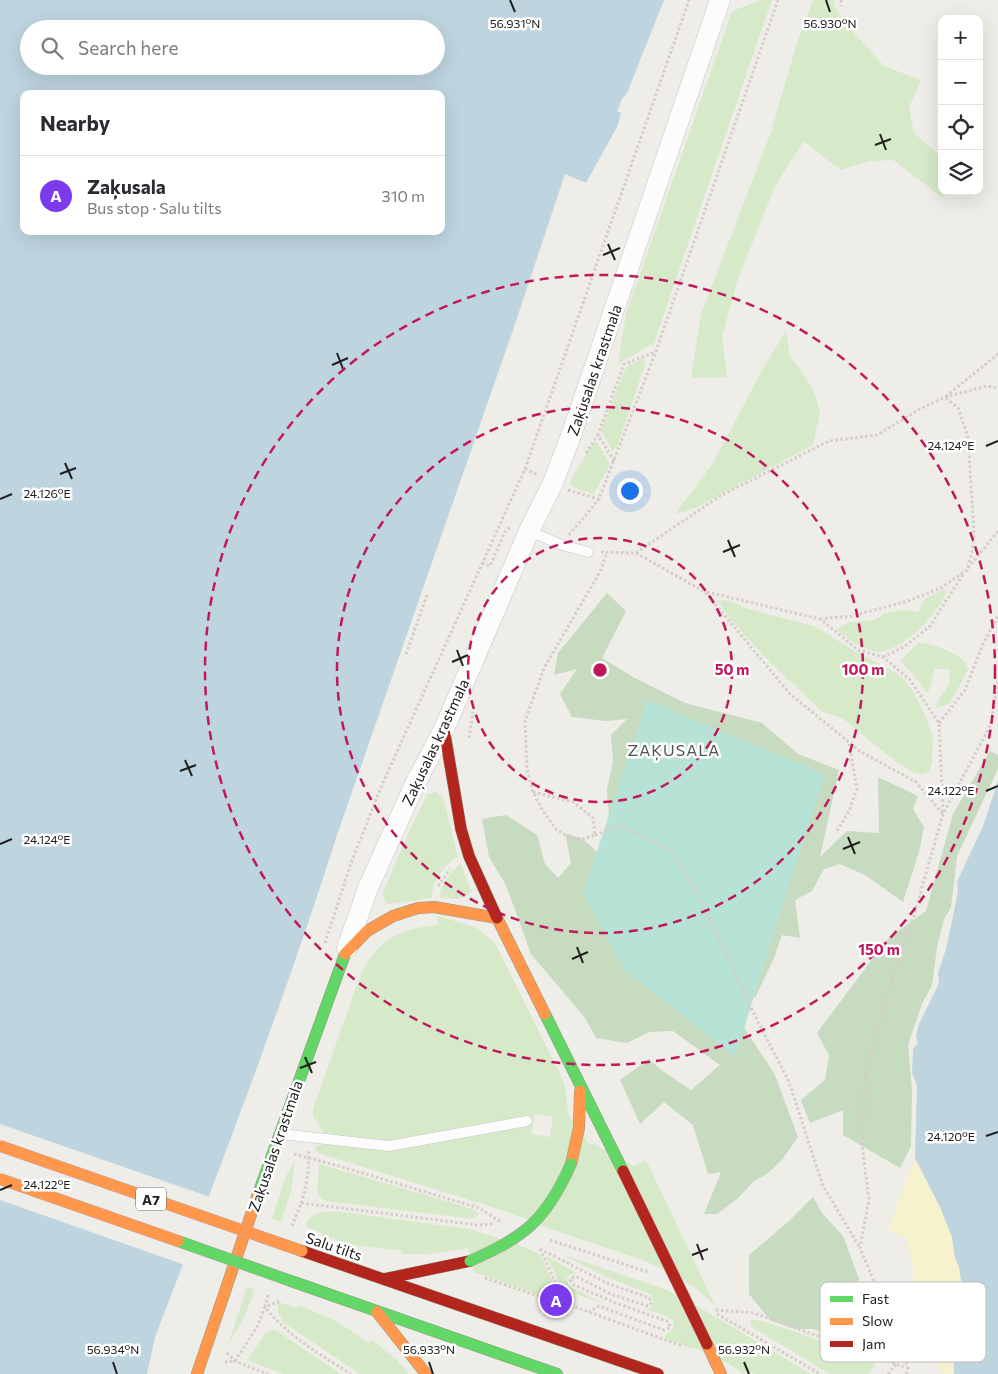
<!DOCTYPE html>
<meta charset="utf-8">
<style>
:root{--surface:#fff;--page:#f2f2f3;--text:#2b2b33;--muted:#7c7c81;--line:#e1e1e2;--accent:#7c3aed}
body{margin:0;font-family:Commissioner,sans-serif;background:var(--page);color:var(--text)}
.controls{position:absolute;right:15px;top:15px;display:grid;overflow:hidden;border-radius:10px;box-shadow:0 5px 20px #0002}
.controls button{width:45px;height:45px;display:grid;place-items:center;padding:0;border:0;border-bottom:1px solid var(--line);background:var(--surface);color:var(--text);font:25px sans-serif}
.you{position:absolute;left:629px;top:490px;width:18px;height:18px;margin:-12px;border:4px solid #fff;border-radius:50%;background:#1a73e8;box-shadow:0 0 0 8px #1a73e833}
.badge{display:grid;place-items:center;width:32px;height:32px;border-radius:50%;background:var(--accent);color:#fff;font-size:16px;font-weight:700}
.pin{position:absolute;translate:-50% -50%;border:2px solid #fff;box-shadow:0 1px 5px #0006}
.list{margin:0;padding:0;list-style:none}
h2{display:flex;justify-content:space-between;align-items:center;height:65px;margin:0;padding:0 20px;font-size:21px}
h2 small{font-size:16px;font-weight:400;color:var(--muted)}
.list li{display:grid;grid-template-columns:32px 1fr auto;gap:15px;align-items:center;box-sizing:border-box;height:80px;padding:0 20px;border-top:1px solid var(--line)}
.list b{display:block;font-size:19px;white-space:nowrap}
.list p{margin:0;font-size:16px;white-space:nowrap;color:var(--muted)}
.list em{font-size:16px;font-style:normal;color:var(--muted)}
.icon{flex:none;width:28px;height:28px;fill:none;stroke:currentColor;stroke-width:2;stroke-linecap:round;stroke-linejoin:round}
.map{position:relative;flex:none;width:998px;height:1374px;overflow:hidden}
.search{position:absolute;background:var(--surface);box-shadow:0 5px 20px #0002;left:20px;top:20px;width:425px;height:55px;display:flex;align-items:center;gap:12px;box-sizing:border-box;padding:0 18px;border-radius:28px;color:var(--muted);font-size:19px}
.panel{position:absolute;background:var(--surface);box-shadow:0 5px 20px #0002;left:20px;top:90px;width:425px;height:145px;border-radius:10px}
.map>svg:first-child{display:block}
</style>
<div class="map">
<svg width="998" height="1374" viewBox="0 0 998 1374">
<rect width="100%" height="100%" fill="#eeede8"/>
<!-- grass -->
<g fill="#d6eac9" fill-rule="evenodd">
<polygon points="762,0 772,0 654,343 618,364 626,314 732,11"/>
<polygon points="813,0 835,0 834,6 854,33 884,66 921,80 909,107 914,133 942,158 942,191 956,192 942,197 893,160 870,161 840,170 804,141 776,184 738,279 722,337 727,377 691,378 701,314 771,132 797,43"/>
<polygon points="786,331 790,357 801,370 814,392 820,412 813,445 695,508 675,514 713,463 765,365"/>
<polygon points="642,359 646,362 617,447 612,451 601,430 626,367"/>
<polygon points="594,442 597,442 609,463 608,469 593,494 573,487 570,484 572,478"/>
<path d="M944 589 947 592C938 613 900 656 874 651 861 649 847 637 836 630L849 622 875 620 883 614 904 610 918 612 925 599Z"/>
<polygon points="717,600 731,601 745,608 816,627 856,652 886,667 903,678 914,693 926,717 933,738 932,763 929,772 920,774 912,772 895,761 842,718 821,711 763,655 730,619"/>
<path d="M918 643C931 643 952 651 962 659 965 662 966 666 968 670L950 703 936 708 939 698 950 684 949 669H935L928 693 901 661Z"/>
<path d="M436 792 443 797 458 857C444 864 432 882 432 898L388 904 384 899 383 893 405 840 425 799 428 794Z"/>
<path d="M461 864 471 890C465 902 452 898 440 898 439 886 452 870 461 864Z"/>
<path d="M438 916 475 927 495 943 562 1078 566 1091 568 1114 590 1145 594 1144 634 1166 646 1160 715 1305 694 1287 671 1273 645 1261 554 1230 508 1212 315 1152 316 1146 323 1144 390 1142 325 1135 313 1116V1109L359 979C374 942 399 928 438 925ZM535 1114 553 1117 550 1137 531 1134Z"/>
<polygon points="295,1161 291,1191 281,1222 272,1219 286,1176"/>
<polygon points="319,1164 463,1206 475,1210 478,1213 478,1215 473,1219 325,1201 317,1194"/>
<path d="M333 1211 470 1229 524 1247 539 1254 558 1293 553 1295 541 1291 540 1295 474 1272 468 1248 429 1254H404L401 1253V1250L359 1246 322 1236 323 1234 305 1226C312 1213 319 1212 333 1211Z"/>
<path d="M561 1254 667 1290 704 1310 811 1374H754L746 1370 744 1374 728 1363 694 1348 693 1349 665 1338 666 1334C670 1332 674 1331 674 1325 674 1315 654 1312 646 1310 654 1307 656 1301 650 1294L606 1277Z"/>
<polygon points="546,1256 577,1273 571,1274 567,1278 569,1286 605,1304 563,1290"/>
<polygon points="247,1287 255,1289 244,1318 228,1345"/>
<polygon points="278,1302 297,1308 299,1305 336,1321 369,1343 372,1340 397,1360 409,1374 360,1374 283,1322 278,1312"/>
<polygon points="751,1320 758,1320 796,1332 873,1361 875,1364 869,1374 830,1374 755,1329 750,1324"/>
<polygon points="272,1330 276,1330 341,1374 283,1374 247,1360 266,1333"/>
</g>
<!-- forest -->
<g fill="#c6dbbf">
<polygon points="607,593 626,611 602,658 635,678 685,703 762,723 798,754 839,770 820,857 847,831 879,833 878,777 918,796 913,809 924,827 919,852 903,902 865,875 840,864 824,869 812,891 795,900 800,938 782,935 774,958 755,998 697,867 609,818 607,789 613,762 611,735 627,719 606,721 572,717 560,694 577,669 554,675 558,653"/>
<polygon points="990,751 998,755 998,769 957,856 951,907 944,919 937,947 932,985 922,1004 908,1045 912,1090 911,1146 900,1168 843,1135 843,1110 810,1123 801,1100 825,1080 829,1055 817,1033 882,946 890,937 926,911 953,814"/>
<polygon points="506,815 537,835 545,864 558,878 571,863 565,833 583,839 598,853 705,957 745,1029 775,1075 798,1137 781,1161 767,1174 754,1181 738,1198 717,1214 704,1214 721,1172 708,1174 693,1125 664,1102 640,1124 620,1080 649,1059 661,1070 691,1090 720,1065 673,1031 649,1032 627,1043 596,1038 585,1018 531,954 506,885 489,857 482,819"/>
<polygon points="813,1197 822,1213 843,1236 859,1279 853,1297 852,1329 839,1338 813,1329 795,1329 770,1320 749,1294 749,1255 788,1222"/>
</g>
<!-- sand -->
<polygon fill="#f6f2ce" points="915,1158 940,1207 952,1237 955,1258 959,1267 963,1293 953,1331 954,1374 942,1374 906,1300 914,1272 906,1237 888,1230"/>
<!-- pitch -->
<polygon fill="#b6e3d5" points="647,700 825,775 784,900 735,1057 625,970 583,894"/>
<!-- water -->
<g fill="#bed4df" fill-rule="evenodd">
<path d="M0 0H664L627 93 622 99 617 111 621 113 618 125 586 183 565 174 513 330 337 835C283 1004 219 1171 155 1337L147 1374H0ZM29 29H436V66H29ZM24 94H441V231H24Z"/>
<polygon points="998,781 998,1374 954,1374 953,1331 963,1293 959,1267 955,1258 952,1237 940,1207 915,1158 917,1085 912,1073 913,1049 918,1043 916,1037 918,1026 939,983 938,973 946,949 958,892 957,882 983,826"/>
</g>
<!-- pier -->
<polygon fill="#eeede8" points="0,1124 210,1197 185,1265 0,1200"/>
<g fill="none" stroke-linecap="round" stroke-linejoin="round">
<defs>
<g id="lane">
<polyline points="529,531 562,545 588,552"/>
<polyline points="281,1134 389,1146 527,1121"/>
</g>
<polyline id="street" points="347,948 368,888 414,786 444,729 529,531 553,483 573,430 720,0"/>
<g id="fast">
<polyline points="545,1014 623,1171"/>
<polyline points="258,1194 345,954"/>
<polyline points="291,1281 557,1374"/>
</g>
<g id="slow">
<polyline points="345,954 367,931 393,916 418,908 434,907 497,918 545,1014"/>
<polyline points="571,1164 579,1128 580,1091"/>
<polyline points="377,1312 426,1374"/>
<polyline points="707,1344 721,1374"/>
<polyline points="197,1374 258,1194"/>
</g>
<g id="jam">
<polyline points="444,729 461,829 469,856 497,918"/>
<polyline points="302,1251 658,1374"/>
<polyline points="384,1279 470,1261"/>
</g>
</defs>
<!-- lane casing -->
<use href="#lane" stroke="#c5c5c3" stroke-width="11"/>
<!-- street casing -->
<use href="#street" stroke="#c5c5c3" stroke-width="21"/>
<!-- fast casing -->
<use href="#fast" stroke="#939881" stroke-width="12"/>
<!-- slow casing -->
<use href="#slow" stroke="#939881" stroke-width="12"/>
<!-- jam casing -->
<use href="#jam" stroke="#939881" stroke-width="12"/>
<!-- path -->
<g stroke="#d7ccc8" stroke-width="3" stroke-dasharray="2.5 2.5" stroke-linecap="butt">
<polyline points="841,0 841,6"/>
<polyline points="586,453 598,435"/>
<polyline points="614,461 598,435 624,364 656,352"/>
<polyline points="525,469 538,475"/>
<polyline points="568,490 599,499 656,351 778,0"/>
<polyline points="569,535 599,499"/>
<polyline points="601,552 636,553 720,496 829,441 877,435 918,410 945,397 987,386 998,388"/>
<polyline points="636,553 705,592 790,694 861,752 916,782 943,814"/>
<polyline points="482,563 490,566 505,532 510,527"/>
<polyline points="968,568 998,531"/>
<polyline points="707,592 820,619 858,650 883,657 910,680 939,723 943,813"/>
<polyline points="820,619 852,616 908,601 941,588 967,570 972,552 974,535 968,437 958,408 945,397 998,354"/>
<polyline points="406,654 427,595"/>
<polyline points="883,657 904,647 930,626 964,573"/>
<polyline points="939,723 965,690 983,644 998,616"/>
<polyline points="469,738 473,712"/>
<polyline points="533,792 573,802 593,818 595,835 583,839 570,838 556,829 543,811 533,792 527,769 525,721 544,668 601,570 607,552"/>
<polyline points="837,831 849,811 857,789 849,742"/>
<polyline points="595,835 621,826 669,849 698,894 751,1008 789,1082 823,1186 860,1248"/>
<polyline points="438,886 450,869"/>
<polyline points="325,943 350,866 381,787 525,469 689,0"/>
<polyline points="294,1154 339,1166 479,1208 501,1222"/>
<path d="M301 1203C307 1187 309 1167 309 1149"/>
<polyline points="292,1226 301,1203 478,1225 494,1224"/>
<polyline points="550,1240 648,1272"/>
<polyline points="540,1249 609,1284 647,1297 651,1300 651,1304 648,1306 613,1295 577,1277 574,1277 570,1280 574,1285 616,1303 669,1322 670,1328 664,1330 599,1306 589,1312"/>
<polyline points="540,1249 560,1293 567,1304"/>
<polyline points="485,1278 541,1297 556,1300 682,1346"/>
<path d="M268 1295 265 1307C288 1336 319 1354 351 1374"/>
<polyline points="716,1310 754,1313 907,1368"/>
<polyline points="717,1314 820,1374"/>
<polyline points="227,1353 235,1361 268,1374"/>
<polyline points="225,1362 235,1361 257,1327 265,1307 280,1301"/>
<polyline points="747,1373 750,1374"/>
<polyline points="888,1374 896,1364"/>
<polyline points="906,1374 908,1368 896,1333 860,1248 869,1199 862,1146 865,1076 889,988 914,915 943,814 991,724 998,681"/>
</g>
<!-- lane -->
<use href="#lane" stroke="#fcfcfc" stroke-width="10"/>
<!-- street -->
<use href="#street" stroke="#fcfcfc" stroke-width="20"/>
<!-- fast -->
<use href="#fast" stroke="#63d668" stroke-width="11"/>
<!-- slow -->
<use href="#slow" stroke="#ff974d" stroke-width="11"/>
<!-- jam -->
<use href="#jam" stroke="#b3261e" stroke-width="11"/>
<defs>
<g id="fast-bridge">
<polyline points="178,1241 291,1281"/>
<path d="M470 1261C525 1237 546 1220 571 1164"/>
</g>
<g id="slow-bridge">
<polyline points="0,1146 302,1251"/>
<polyline points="0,1179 178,1241"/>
</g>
<polyline id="jam-bridge" points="623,1171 707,1344"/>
</defs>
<!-- fast-bridge casing -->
<use href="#fast-bridge" stroke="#c2a1a6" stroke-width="12" stroke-linecap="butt"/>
<!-- slow-bridge casing -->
<use href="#slow-bridge" stroke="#c2a1a6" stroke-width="12" stroke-linecap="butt"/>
<!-- jam-bridge casing -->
<use href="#jam-bridge" stroke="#c2a1a6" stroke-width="12" stroke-linecap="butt"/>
<!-- fast-bridge -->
<use href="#fast-bridge" stroke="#63d668" stroke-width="11"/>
<!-- slow-bridge -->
<use href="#slow-bridge" stroke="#ff974d" stroke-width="11"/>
<!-- jam-bridge -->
<use href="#jam-bridge" stroke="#b3261e" stroke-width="11"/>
</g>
<!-- ticks -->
<path fill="none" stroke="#202020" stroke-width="2" d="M510 0 515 12M826 0 830 12M880 134 886 150M875 145 891 139M608 244 615 260M603 255 620 248M337 353 343 369M332 365 348 358M986 446 998 441M65 463 72 479M60 474 76 468M0 499 12 494M728 540 735 557M723 552 740 545M457 650 463 666M452 662 468 655M185 760 192 776M180 771 196 765M986 791 998 786M848 837 855 854M0 844 12 839M843 849 860 842M577 947 583 963M572 959 588 952M305 1057 312 1073M300 1068 316 1062M986 1136 998 1132M0 1190 12 1185M697 1244 703 1260M692 1255 708 1249M113 1362 117 1374M429 1362 433 1374M744 1362 749 1374"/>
<!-- distance rings -->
<g fill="none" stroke="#c2185b" stroke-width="2.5" stroke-dasharray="9 6">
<circle cx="600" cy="670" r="132"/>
<circle cx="600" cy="670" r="263"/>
<circle cx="600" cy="670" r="395"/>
</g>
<g text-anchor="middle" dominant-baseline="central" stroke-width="5" stroke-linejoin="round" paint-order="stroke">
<!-- shield labels -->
<rect fill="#fff" stroke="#636363" stroke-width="1" x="136" y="1187.5" width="30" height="23" rx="4"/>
<g font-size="14" font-weight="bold" fill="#202020">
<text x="151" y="1199">A7</text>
</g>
<!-- street labels -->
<g font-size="15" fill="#202020" stroke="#fff">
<text transform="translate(594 370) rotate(-71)">Zaķusalas krastmala</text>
<text transform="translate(435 742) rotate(-65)">Zaķusalas krastmala</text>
<text transform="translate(275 1146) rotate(-71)">Zaķusalas krastmala</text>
<text transform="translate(334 1246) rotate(19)">Salu tilts</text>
</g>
<!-- neighbourhood labels -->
<g font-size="16" letter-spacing="1" fill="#535353" stroke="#fff">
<text x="674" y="749">ZAĶUSALA</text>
</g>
</g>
<!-- legend -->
<rect x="820" y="1282" width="166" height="80" rx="8" fill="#fff" stroke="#bcbcbc" stroke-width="1"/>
<rect x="830" y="1296" width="23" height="6" fill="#63d668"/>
<rect x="830" y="1318" width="23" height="7" fill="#ff974d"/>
<rect x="830" y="1341" width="23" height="6" fill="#b3261e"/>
<g font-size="14" fill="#202020">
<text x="862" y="1304">Fast</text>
<text x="862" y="1326">Slow</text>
<text x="862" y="1349">Jam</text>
</g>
<g font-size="12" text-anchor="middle" fill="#202020" stroke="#fff" stroke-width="5" stroke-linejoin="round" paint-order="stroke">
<text x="515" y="28">56.931°N</text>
<text x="830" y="28">56.930°N</text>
<text x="951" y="450">24.124°E</text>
<text x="47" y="498">24.126°E</text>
<text x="951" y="795">24.122°E</text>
<text x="47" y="844">24.124°E</text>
<text x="951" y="1141">24.120°E</text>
<text x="47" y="1189">24.122°E</text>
<text x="113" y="1354">56.934°N</text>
<text x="429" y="1354">56.933°N</text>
<text x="744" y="1354">56.932°N</text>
</g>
<circle cx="600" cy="670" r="8" fill="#c2185b" stroke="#fff" stroke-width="2.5"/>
<g font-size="15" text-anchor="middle" font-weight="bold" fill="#c2185b" stroke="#fff" stroke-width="5" stroke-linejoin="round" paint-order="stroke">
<text x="732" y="675">50 m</text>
<text x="863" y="675">100 m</text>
<text x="879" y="955">150 m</text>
</g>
</svg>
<div class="controls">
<button>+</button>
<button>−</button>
<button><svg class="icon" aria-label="locate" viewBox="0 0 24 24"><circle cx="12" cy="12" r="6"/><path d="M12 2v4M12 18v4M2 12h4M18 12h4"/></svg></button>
<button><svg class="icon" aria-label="layers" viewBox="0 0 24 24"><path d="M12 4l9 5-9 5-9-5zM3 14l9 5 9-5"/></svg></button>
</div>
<div class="you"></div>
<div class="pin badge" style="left:556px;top:1300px">A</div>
<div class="search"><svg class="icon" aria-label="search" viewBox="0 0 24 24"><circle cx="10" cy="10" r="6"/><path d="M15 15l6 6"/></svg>Search here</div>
<section class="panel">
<h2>Nearby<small></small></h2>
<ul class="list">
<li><span class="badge">A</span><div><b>Zaķusala</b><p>Bus stop · Salu tilts</p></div><em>310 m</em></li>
</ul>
</section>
</div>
